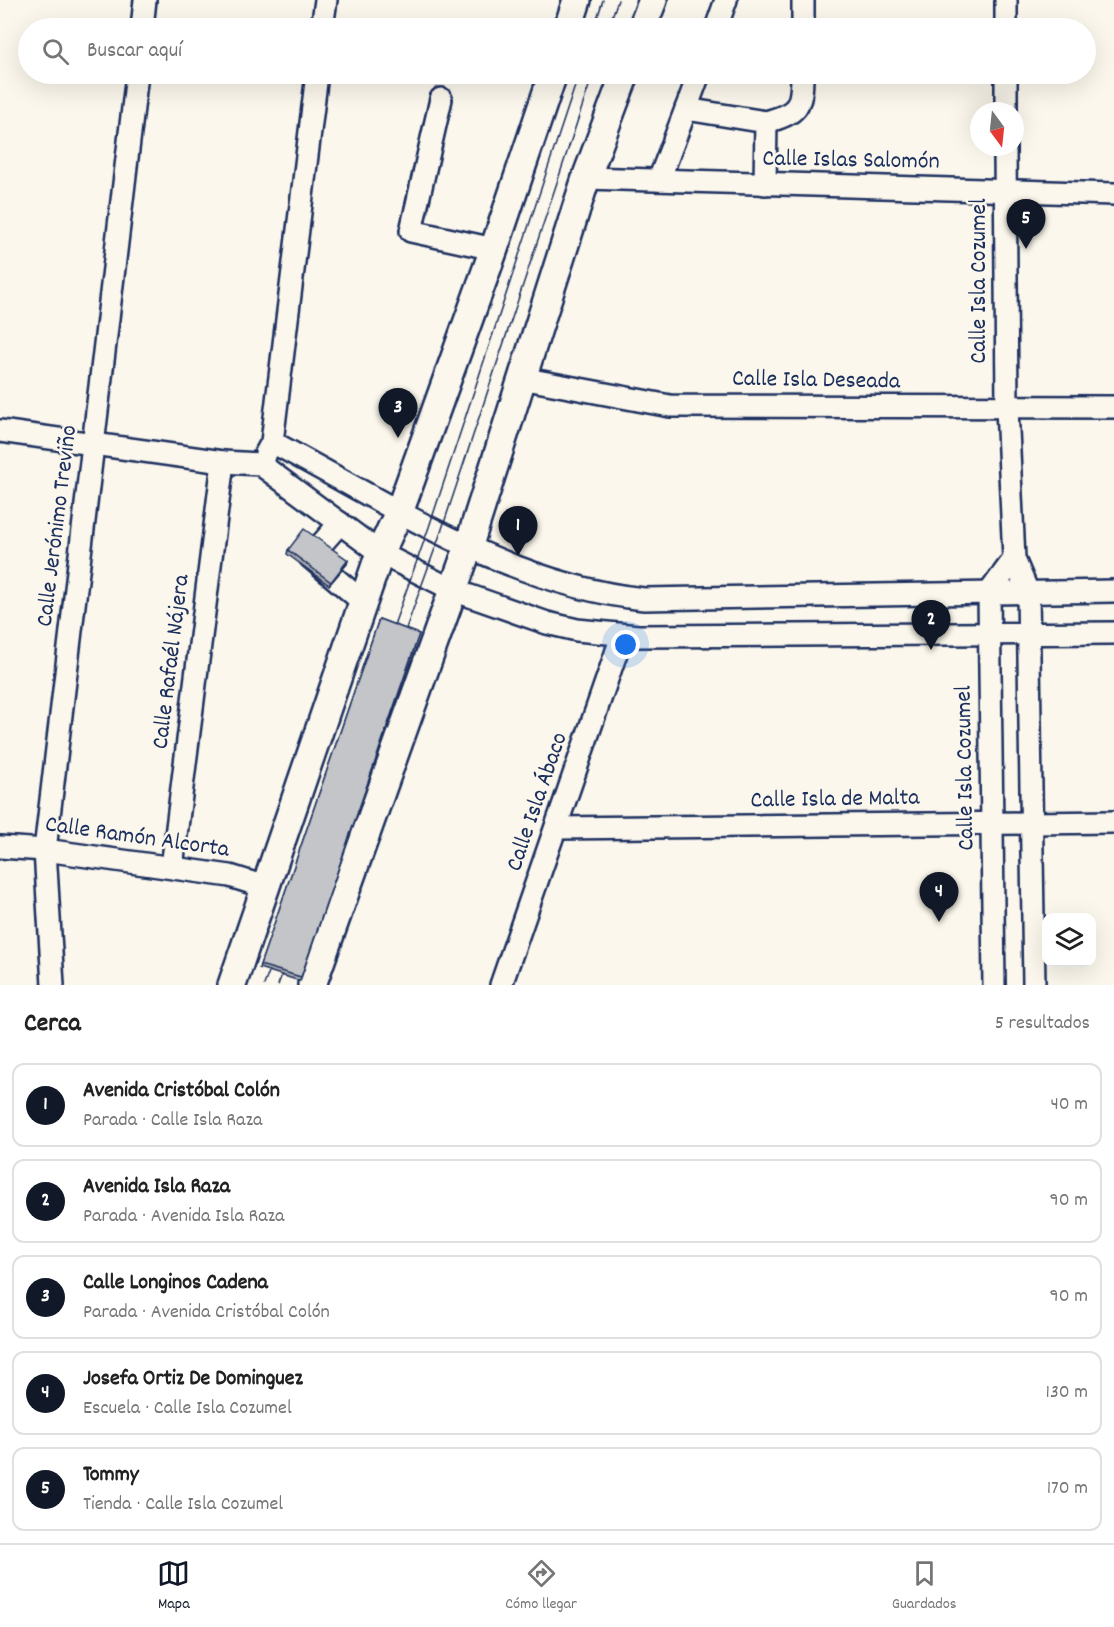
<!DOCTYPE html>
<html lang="es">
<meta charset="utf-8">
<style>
:root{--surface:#fff;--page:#f2f2f2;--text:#222;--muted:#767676;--line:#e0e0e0;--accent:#111827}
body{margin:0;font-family:Dekko,sans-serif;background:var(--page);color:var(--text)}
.controls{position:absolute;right:18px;bottom:18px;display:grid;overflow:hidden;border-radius:12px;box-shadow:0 6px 24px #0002}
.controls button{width:54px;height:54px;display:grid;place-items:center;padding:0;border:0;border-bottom:2px solid var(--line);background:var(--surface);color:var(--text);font:30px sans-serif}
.compass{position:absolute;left:970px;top:102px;width:54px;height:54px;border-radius:50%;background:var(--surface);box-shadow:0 6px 24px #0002;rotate:165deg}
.you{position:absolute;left:626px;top:645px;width:21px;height:21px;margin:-15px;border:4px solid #fff;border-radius:50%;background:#1a73e8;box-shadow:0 0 0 9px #1a73e833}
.badge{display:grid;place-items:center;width:39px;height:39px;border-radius:50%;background:var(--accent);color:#fff;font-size:20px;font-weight:700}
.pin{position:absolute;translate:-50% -50px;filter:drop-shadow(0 2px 3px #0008)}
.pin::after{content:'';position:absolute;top:32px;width:21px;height:18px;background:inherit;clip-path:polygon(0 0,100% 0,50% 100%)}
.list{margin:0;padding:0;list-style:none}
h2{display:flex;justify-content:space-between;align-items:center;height:78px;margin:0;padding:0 24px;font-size:26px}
h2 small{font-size:20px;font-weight:400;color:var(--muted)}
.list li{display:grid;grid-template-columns:39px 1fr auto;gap:18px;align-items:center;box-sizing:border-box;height:84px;margin:0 12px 12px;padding:0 12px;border:2px solid var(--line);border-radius:12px}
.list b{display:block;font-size:22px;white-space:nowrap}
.list p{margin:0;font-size:20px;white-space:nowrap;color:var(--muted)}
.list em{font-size:20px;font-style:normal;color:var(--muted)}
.icon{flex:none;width:33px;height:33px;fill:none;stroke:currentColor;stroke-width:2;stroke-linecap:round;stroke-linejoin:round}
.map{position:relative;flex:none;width:1114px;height:985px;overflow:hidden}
.search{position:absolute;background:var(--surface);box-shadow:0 6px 24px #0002;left:18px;right:18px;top:18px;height:66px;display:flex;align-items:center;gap:15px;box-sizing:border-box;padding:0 21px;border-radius:33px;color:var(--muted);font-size:22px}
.sheet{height:558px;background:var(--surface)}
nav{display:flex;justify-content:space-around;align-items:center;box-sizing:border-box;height:84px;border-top:2px solid var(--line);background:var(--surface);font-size:16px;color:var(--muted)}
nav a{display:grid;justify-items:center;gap:3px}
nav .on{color:var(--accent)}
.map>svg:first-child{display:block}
</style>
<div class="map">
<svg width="1114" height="985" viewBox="0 0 1114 985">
<rect width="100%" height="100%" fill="#fbf7ec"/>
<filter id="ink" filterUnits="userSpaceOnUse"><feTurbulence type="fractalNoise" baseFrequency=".0167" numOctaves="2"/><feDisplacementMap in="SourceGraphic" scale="12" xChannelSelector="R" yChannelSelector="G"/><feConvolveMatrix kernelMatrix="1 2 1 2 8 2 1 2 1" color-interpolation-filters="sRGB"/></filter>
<g filter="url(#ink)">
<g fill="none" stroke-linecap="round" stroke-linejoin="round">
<defs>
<g id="minor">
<polyline points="142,28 145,0"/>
<polyline points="322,28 326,0"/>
<polyline points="716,28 726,0"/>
<polyline points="803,28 803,0"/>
<polyline points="1006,28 1006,0"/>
<polyline points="441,99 411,231 494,249"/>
<polyline points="686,109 699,74"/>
<polyline points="1006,111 1006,74"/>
<path d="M766 122C798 113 802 107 802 74"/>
<polyline points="1005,147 1007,408 1014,559 1028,592 1034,985"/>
<polyline points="586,178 1114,194"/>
<polyline points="659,180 686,109 766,122 765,184"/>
<polyline points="521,378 670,406 1114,407"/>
<polyline points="0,431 223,462 260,464 380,553 453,590 547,623 577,630 638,636 1114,633"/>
<path d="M272 442C389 504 509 585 644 599L1114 591"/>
<polyline points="266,453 272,442 317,74"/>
<polyline points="340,523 310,557 363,602"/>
<polyline points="556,828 1114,822"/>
<polyline points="0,847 45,850 230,876 265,887"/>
<polyline points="172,867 223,462"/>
<polyline points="53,985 45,850 137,74"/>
<polyline points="501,985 622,636"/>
<polyline points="994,985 989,593 1014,559"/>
</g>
<g id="major">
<polyline points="568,28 577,0"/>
<polyline points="642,28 653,0"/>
<polyline points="232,985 380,553 400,510 494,249 553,74"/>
<polyline points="312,985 468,548 586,178 625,74"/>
</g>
</defs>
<!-- minor casing -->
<use href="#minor" stroke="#1b2f5e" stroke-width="26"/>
<!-- major casing -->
<use href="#major" stroke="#1b2f5e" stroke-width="32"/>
<!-- minor -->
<use href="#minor" stroke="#fbf7ec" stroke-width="21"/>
<!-- major -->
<use href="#major" stroke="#fbf7ec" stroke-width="27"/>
<!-- tram -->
<g stroke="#1b2f5e" stroke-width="1.5">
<polyline points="594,28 603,0"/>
<polyline points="608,28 618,0"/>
<polyline points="389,639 429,527 579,74"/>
<polyline points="400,645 441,532 593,74"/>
<polyline points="264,985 275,956"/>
<polyline points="278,985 287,961"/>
</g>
</g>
<!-- wall -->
<g fill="#a8a9ad" stroke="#1b2f5e" stroke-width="1.5">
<polygon points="288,550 348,560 347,564 329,585 287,554"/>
<polygon points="379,619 419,634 300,981 259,968"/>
</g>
<!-- shaded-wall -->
<polygon fill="#888a8d" stroke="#1b2f5e" stroke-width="1.5" points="348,560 347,564 329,585 331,582"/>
<!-- building -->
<g fill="#c3c5c9" stroke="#1b2f5e" stroke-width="1.5">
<polygon points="304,529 348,560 331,582 288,550"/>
<polygon points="379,619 419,634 301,977 260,965"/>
</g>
</g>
<g text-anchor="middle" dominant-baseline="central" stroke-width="5" stroke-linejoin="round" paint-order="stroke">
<!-- street labels -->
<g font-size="24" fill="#1b2f5e" stroke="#fbf7ec">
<text transform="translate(851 161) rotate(1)">Calle Islas Salomón</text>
<text transform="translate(980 281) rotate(-90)">Calle Isla Cozumel</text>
<text transform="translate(816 381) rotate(1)">Calle Isla Deseada</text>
<text transform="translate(58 526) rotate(-83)">Calle Jerónimo Treviño</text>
<text transform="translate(172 662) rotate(-83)">Calle Rafaél Nájera</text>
<text transform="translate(966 768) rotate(-91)">Calle Isla Cozumel</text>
<text transform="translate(835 800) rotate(-1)">Calle Isla de Malta</text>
<text transform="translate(538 802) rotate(-71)">Calle Isla Ábaco</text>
<text transform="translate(137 838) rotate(8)">Calle Ramón Alcorta</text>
</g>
</g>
</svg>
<div class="controls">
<button><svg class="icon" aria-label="layers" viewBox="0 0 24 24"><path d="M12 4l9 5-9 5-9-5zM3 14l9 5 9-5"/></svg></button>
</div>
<svg class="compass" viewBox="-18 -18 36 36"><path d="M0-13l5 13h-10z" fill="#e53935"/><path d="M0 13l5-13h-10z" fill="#767676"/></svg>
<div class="you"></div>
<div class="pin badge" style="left:518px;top:556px">1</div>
<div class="pin badge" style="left:931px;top:650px">2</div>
<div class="pin badge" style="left:398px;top:438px">3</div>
<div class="pin badge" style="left:939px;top:922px">4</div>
<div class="pin badge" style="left:1026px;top:249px">5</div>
<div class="search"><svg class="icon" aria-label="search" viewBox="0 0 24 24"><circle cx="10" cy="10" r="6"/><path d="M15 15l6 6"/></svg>Buscar aquí</div>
</div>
<section class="sheet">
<h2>Cerca<small>5 resultados</small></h2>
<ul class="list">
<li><span class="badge">1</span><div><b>Avenida Cristóbal Colón</b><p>Parada · Calle Isla Raza</p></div><em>40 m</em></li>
<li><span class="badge">2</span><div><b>Avenida Isla Raza</b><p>Parada · Avenida Isla Raza</p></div><em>90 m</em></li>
<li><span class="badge">3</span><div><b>Calle Longinos Cadena</b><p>Parada · Avenida Cristóbal Colón</p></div><em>90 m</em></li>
<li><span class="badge">4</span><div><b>Josefa Ortiz De Dominguez</b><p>Escuela · Calle Isla Cozumel</p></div><em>130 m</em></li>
<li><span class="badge">5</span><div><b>Tommy</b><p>Tienda · Calle Isla Cozumel</p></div><em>170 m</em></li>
</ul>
</section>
<nav>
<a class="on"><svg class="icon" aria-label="map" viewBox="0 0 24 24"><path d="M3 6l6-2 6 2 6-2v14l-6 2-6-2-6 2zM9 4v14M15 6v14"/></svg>Mapa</a>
<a><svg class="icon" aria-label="directions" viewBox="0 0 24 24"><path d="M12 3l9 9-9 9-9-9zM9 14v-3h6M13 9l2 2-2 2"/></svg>Cómo llegar</a>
<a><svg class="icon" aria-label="saved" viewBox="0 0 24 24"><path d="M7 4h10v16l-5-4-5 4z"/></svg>Guardados</a>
</nav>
